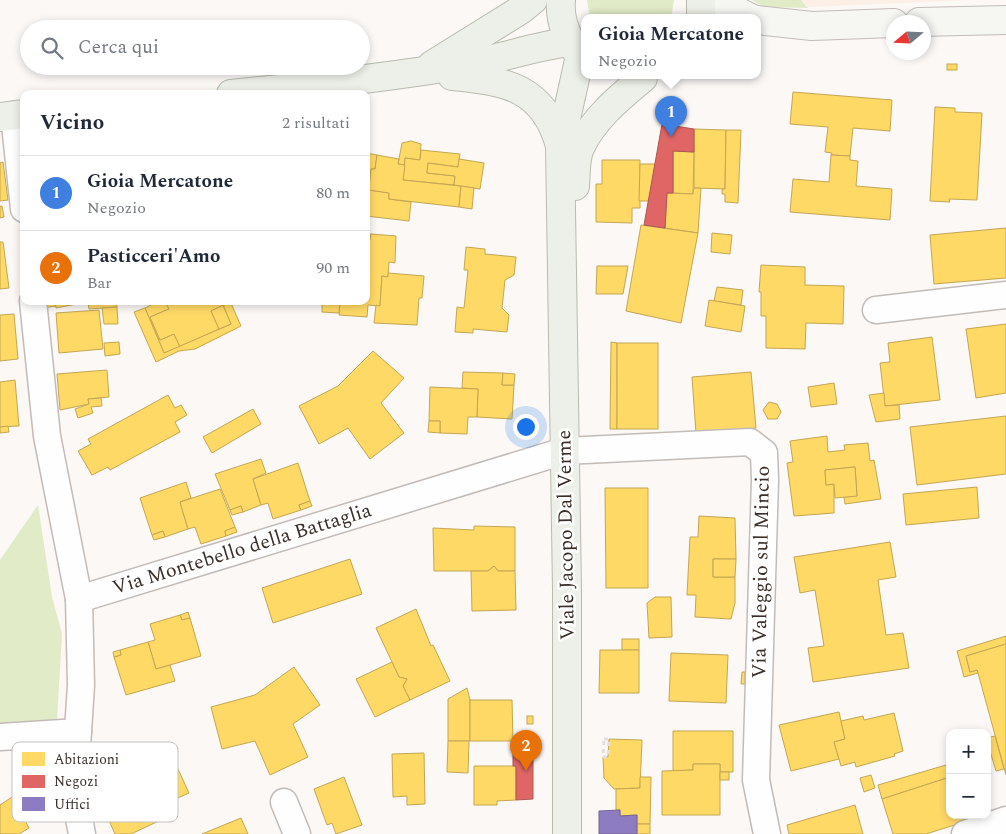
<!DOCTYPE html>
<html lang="it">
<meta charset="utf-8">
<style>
:root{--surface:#fff;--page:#f6f6f7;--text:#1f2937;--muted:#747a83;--line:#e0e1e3;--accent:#ea580c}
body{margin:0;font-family:Spectral,serif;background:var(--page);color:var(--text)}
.controls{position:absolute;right:15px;bottom:15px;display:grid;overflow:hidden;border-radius:10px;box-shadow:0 2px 8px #0003}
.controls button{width:45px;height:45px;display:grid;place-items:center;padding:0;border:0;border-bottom:1px solid var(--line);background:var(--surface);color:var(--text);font:25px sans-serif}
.compass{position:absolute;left:886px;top:15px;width:45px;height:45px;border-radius:50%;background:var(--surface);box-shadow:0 2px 8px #0003;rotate:251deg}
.you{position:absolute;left:525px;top:426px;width:18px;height:18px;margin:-12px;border:4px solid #fff;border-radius:50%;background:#1a73e8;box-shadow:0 0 0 8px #1a73e833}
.badge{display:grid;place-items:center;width:32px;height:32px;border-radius:50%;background:var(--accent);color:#fff;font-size:16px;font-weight:700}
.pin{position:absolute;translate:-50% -41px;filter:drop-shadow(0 1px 2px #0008)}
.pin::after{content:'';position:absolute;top:26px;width:18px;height:15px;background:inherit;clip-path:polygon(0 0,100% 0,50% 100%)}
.popup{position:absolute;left:581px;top:14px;width:180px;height:65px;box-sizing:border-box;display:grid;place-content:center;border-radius:10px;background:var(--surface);filter:drop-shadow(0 1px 4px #0005);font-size:16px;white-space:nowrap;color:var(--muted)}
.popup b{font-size:19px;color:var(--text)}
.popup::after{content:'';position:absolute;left:50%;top:100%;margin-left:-10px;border:10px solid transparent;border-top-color:var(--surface)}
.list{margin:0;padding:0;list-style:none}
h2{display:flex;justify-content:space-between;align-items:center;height:65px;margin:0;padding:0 20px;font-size:21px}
h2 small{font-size:16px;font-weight:400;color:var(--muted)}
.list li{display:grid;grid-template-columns:32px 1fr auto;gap:15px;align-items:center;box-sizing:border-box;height:75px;padding:0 20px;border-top:1px solid var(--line)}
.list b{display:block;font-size:19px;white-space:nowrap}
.list p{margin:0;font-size:16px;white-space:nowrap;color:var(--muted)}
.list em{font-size:16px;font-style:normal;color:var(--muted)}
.icon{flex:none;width:28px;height:28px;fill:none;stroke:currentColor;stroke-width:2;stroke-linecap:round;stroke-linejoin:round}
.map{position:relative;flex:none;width:1006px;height:834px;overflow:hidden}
.search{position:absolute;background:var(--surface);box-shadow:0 2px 8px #0003;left:20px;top:20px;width:350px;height:55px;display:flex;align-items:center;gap:12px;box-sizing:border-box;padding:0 18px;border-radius:28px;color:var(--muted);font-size:19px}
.panel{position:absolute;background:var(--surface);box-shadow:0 2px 8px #0003;left:20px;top:90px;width:350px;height:215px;border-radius:10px}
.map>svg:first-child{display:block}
</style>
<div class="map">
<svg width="1006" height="834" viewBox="0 0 1006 834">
<rect width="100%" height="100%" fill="#fbf8f6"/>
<!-- built -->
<polygon fill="#fcefe6" points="801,0 970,0 809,7"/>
<!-- green -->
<g fill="#e1ebc8">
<polygon points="587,0 674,0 671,18 590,18"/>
<polygon points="752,0 801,0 808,8 764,7"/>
<polygon points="38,505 52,597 62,634 57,721 0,731 0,560"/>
</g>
<!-- homes -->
<g fill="#ffd966" stroke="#c4a653">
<rect x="947" y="64" width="10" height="6"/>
<polygon points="793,92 892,100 890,131 853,128 850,156 831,155 832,153 825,152 828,127 790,124"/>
<polygon points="935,107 955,108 955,112 982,113 977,200 949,199 950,202 930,201"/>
<polygon points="694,129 726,130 725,189 694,188"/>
<polygon points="726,130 741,130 738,203 725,202 725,194 722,194 722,189 725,189"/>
<polygon points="411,141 421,144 420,160 405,158 405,165 398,164 402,143"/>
<polygon points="421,150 460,154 458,167 428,163 427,173 455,176 454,185 403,180 405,158 420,160"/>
<polygon points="673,151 694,152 693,194 673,193"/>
<polygon points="366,153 377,155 375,169 371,169 369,190 389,193 389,199 411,202 409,221 366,216"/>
<polygon points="377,155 399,159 398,164 405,165 403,180 461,186 459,207 389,199 389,193 369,190 371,169 375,169"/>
<polygon points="831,155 850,156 850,160 858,161 856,186 892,189 890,220 790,212 793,179 829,182"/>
<polygon points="459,159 484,163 480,189 454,185 455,176 427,173 428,163 458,167"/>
<polygon points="602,160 640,160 640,208 632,208 632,223 596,222 596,184 602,184"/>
<polygon points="3,162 8,200 0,201 0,163"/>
<polygon points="640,164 655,164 649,201 639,201"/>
<polygon points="461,186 474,188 472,209 459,207"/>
<polygon points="694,188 701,188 698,233 665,228 667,193 693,194"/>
<polygon points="0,206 2,206 4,217 0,218"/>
<polygon points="641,225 698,233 681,323 626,311"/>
<polygon points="1006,228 1006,278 934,284 930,235"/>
<polygon points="712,233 732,235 730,254 711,252"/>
<polygon points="366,234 371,234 370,240 366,240"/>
<polygon points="371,234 396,236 395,263 389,262 388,277 382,276 380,306 368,305 367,317 339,315 340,301 366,301 366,240 370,240"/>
<polygon points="0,242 3,242 9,288 0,289"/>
<polygon points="466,247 485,249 485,254 516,257 514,275 505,280 502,308 509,315 507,332 473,329 473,333 455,332 457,307 464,308 468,270 464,270"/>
<polygon points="761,265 805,267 805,285 844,286 843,324 806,323 805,349 766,348 766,316 761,316 761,292 759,292"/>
<polygon points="597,266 628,266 623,294 596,294"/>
<polygon points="388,273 424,276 422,298 419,298 417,325 374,323 376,305 380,306 382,276 388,277"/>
<polygon points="717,287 743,290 741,305 714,301"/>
<polygon points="709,300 745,306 741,332 705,326"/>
<polygon points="42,301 55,301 56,306 43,308"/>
<polygon points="55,301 77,301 77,304 56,308"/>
<polygon points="77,301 95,301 77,304"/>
<polygon points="116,301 117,307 89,309 88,302"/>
<polygon points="159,301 165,301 169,309 150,317 160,340 174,334 180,347 164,353 145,308"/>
<polygon points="165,301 223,301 225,305 211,311 219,329 180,347 174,334 160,340 150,317 169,309"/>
<polygon points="223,301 230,301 241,326 195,349 179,351 156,362 134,312 145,308 164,353 231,324 223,305 225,305"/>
<polygon points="322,301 340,301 339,313 322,312"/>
<polygon points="223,305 231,324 219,329 211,311"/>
<polygon points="117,307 118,324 104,324 102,308"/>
<polygon points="99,310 103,349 59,353 56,313"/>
<polygon points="14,314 18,359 0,361 0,315"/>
<polygon points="1006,324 1006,393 976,398 966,329"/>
<polygon points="932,337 940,400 885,406 880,363 890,362 888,343"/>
<polygon points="119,342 120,354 105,356 104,343"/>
<polygon points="611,342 617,343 617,429 610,429"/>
<rect x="617" y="343" width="41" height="86"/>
<polygon points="373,351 404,378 381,403 404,433 370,459 348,428 319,444 299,406 338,386"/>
<polygon points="107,370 109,397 88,399 89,404 60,410 57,374"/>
<polygon points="463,372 503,373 502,385 514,385 512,419 477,417 478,389 462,388"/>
<polygon points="751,372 756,428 696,433 692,377"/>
<polygon points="503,373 515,374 514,385 502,385"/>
<polygon points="15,380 19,426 0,427 0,382"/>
<polygon points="834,383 837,404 811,407 808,387"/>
<polygon points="430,387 478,389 477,417 468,417 467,434 440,433 440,421 429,421"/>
<polygon points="884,393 885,406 899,405 900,419 876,422 869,395"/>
<polygon points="168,395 175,408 181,405 187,415 175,422 180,432 110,470 108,467 92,475 78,451 91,444 88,439"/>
<polygon points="101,398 102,406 91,407 93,413 78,418 75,409 89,404 88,399"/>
<polygon points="769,402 777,404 781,412 777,419 768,419 763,410"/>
<polygon points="253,409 261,424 212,453 203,437"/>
<polygon points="1006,416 1006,474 917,485 910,427"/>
<polygon points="429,421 440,421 440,433 428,432"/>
<polygon points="8,426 9,432 0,433 0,427"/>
<polygon points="827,436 828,452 845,450 844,445 868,443 870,461 874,460 881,499 845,504 844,497 857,496 855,467 825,470 826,485 834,484 834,513 794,516 787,463 793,462 790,441"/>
<polygon points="261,459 266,473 253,479 261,505 243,512 241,506 230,510 215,474"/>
<polygon points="298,463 310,501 299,505 301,510 273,519 268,503 261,505 253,479"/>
<polygon points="855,467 857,496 835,498 834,484 826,485 825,470"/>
<polygon points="186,482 191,498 180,502 188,529 165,537 163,531 152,535 140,498"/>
<polygon points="977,487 979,518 906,525 903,494"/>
<polygon points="605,488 648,488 648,588 606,588"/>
<polygon points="220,489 235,527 225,531 226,536 201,544 195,527 188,529 180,502"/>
<polygon points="310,501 312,506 301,510 299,505"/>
<polygon points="241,506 243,512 232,515 230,510"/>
<polygon points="699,516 735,518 736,559 713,559 713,577 735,577 735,603 731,619 695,617 696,595 687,595 690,537 698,537"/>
<polygon points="474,526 515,527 515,571 498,571 494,566 488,571 434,571 433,528 474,530"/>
<polygon points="235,527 237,532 226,536 225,531"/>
<polygon points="163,531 165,537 154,540 152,535"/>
<polygon points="890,542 896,577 878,580 886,635 903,633 909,668 813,682 808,648 824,646 815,590 800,593 794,557"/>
<polygon points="350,559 362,594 273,623 262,588"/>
<polygon points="713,559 736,559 735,577 713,577"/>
<polygon points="494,566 498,571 515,571 516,610 472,611 471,571 488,571"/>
<polygon points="655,597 671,597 672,637 649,638 647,603"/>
<polygon points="416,609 431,646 433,645 450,681 410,700 403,686 407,679 399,677 376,628"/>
<polygon points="188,612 190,618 182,620 180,615"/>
<polygon points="180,615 182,620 190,618 201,656 156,669 148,642 155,640 150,624"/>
<polygon points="1006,636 1006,644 966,656 970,672 977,670 978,673 964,677 957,651"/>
<rect x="622" y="639" width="17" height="11"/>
<polygon points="148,642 156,669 170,665 175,681 126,695 114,657 121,655 120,650"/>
<polygon points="1006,644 1006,775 978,673 977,670 970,672 966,656"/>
<polygon points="120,650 121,655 114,657 113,652"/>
<polygon points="600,650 639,650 639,693 599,693"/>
<polygon points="671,653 728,655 726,703 669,701"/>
<polygon points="392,662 399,677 407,679 403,686 410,700 375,717 356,679"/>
<polygon points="294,667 320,705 293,724 308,757 270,775 255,741 222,749 211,707 255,695"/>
<polygon points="742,672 745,672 745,684 741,684"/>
<polygon points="467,688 470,700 470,741 448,741 448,699"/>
<polygon points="470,700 512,700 513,741 470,741"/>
<polygon points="839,712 845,739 834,742 839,759 791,771 779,725"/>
<polygon points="894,713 903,751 894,754 895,756 856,767 855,762 841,766 834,742 845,739 841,721 863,716 864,720"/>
<rect x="527" y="716" width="6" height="8"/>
<polygon points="673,731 733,731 733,772 720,772 720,764 693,764 693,770 673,771"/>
<polygon points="995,736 1004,769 996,771 987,741 987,738"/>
<polygon points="609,739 642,740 640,788 614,789 604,778 603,757 608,757"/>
<polygon points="448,741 469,741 468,773 447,772"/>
<polygon points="170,751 172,756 165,759 163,754"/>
<polygon points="424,753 425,804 407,805 407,796 393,797 392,754"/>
<polygon points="163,754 165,759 172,756 189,793 146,812 134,784 141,781 135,766"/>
<polygon points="693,764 720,764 720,815 662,815 662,771 693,770"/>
<polygon points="946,765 950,777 882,799 878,785"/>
<polygon points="474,766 516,766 516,800 497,801 497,805 474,805"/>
<rect x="720" y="772" width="9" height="8"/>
<polygon points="871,775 875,788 864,792 860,778"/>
<polygon points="344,777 362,825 336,834 332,823 327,825 314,789"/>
<polygon points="640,777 651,777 650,824 637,824 637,815 620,816 620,810 616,810 616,789 640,788"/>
<polygon points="950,777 950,815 962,815 964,822 926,834 893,834 882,799"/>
<polygon points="134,784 146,812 157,807 163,819 131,834 115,834 102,805 109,802 107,797"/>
<polygon points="12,797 29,828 19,834 0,834 0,805"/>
<polygon points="107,797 109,802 102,805 100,800"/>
<polygon points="855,805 863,834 789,834 787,825"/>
<polygon points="241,818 248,834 202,834"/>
<rect x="637" y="824" width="13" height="10"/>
</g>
<!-- shops -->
<g fill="#e06666" stroke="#ae5653">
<polygon points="662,124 694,129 694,152 673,151 673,193 667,193 665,228 644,225"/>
<polygon points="513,745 533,745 533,799 516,800 516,766 513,766"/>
</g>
<!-- offices -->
<polygon fill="#8e7cc3" stroke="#756594" points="620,810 620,816 637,815 637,834 599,834 599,811"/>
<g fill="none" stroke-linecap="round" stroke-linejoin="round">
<defs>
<g id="minor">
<polyline points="14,115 24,209"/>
<polyline points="33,301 47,436 79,599 81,685 74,793 82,834"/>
<polyline points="876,310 1006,295"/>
<polyline points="79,599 564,451 750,442 764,453 765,480 756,780 767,834"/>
<polyline points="0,737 78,732"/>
<polyline points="284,802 297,834"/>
<polyline points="965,834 1006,820"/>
</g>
<g id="secondary">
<polyline points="714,0 751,18"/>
<polyline points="757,20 812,26 894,23"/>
<polyline points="919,22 1006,20"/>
</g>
<g id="primary">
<path d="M561 0C559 21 568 40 580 56"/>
<polyline points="701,0 701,18"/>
<polyline points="432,65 522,9 533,0"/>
<path d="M452 76C506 81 544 87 560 146"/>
<path d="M231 94C311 86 390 77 469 64 503 58 535 46 569 42"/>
<polyline points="0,117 24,114"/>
<path d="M575 186C576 174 575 159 580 148 592 120 620 97 643 78"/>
<polyline points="567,834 567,590 560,146 580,56"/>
</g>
</defs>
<!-- minor casing -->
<use href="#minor" stroke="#c2bcb8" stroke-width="29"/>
<!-- secondary casing -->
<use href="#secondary" stroke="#c2bcb8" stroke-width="30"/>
<!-- primary casing -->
<use href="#primary" stroke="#b8bbad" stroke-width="30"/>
<!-- path -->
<polygon stroke="#e1dfdf" stroke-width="3" stroke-dasharray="4 4" stroke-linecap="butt" points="604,739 609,739 608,757 603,757"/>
<!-- minor -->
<use href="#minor" stroke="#fefefe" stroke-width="26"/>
<!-- secondary -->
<use href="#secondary" stroke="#f6f7f3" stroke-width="28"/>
<!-- primary -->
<use href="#primary" stroke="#edf0e8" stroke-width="28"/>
</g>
<g text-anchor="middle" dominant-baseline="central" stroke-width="5" stroke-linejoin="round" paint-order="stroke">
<!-- street labels -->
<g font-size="20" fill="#3a2f28" stroke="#fff">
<text transform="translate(566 535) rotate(-91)">Viale Jacopo Dal Verme</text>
<text transform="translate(242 549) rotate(-17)">Via Montebello della Battaglia</text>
<text transform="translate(761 572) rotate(-89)">Via Valeggio sul Mincio</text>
</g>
</g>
<!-- legend -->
<rect x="12" y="742" width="166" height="80" rx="8" fill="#fff" stroke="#c4c1be" stroke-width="1"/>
<rect x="22" y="752" width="23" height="14" fill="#ffd966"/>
<rect x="22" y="775" width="23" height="13" fill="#e06666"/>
<rect x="22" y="797" width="23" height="14" fill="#8e7cc3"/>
<g font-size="14" fill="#3a2f28">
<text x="54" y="764">Abitazioni</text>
<text x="54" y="786">Negozi</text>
<text x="54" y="809">Uffici</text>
</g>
</svg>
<div class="controls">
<button>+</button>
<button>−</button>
</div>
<svg class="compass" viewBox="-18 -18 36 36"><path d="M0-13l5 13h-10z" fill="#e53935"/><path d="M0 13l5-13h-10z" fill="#747a83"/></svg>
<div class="you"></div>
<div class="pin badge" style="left:671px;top:137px;background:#3f7fe0">1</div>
<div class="popup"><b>Gioia Mercatone</b>Negozio</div>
<div class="pin badge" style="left:526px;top:771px;background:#e8710a">2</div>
<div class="search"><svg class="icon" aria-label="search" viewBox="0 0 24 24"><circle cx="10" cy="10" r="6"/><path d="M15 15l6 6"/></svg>Cerca qui</div>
<section class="panel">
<h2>Vicino<small>2 risultati</small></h2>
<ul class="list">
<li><span class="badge" style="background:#3f7fe0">1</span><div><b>Gioia Mercatone</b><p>Negozio</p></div><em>80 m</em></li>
<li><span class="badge" style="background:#e8710a">2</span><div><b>Pasticceri'Amo</b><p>Bar</p></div><em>90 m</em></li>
</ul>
</section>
</div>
